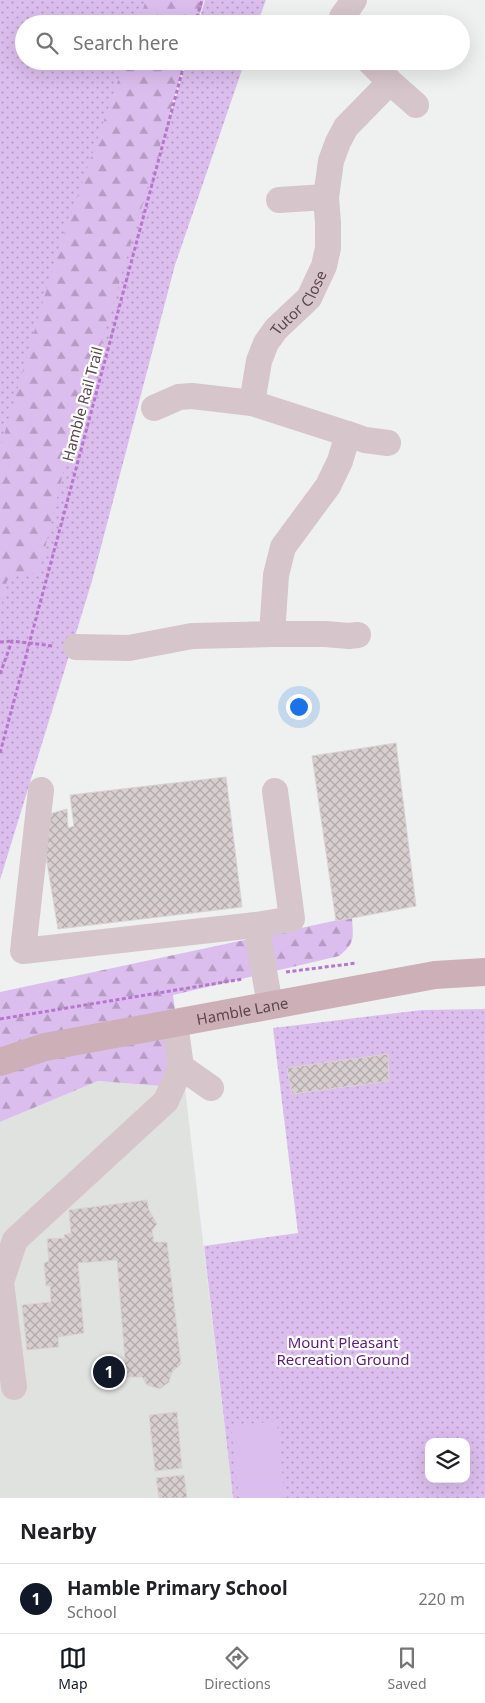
<!DOCTYPE html>
<style>
:root{--surface:#fff;--page:#f2f2f2;--text:#202124;--muted:#757577;--line:#e0e0e0;--accent:#111827}
body{margin:0;font-family:"Noto Sans",sans-serif;background:var(--page);color:var(--text)}
.controls{position:absolute;right:15px;bottom:15px;display:grid;overflow:hidden;border-radius:10px;box-shadow:0 5px 20px #0002}
.controls button{width:45px;height:45px;display:grid;place-items:center;padding:0;border:0;border-bottom:1px solid var(--line);background:var(--surface);color:var(--text);font:25px sans-serif}
.you{position:absolute;left:298px;top:706px;width:18px;height:18px;margin:-12px;border:4px solid #fff;border-radius:50%;background:#1a73e8;box-shadow:0 0 0 8px #1a73e833}
.badge{display:grid;place-items:center;width:32px;height:32px;border-radius:50%;background:var(--accent);color:#fff;font-size:16px;font-weight:700}
.pin{position:absolute;translate:-50% -50%;border:2px solid #fff;box-shadow:0 1px 5px #0006}
.list{margin:0;padding:0;list-style:none}
h2{display:flex;justify-content:space-between;align-items:center;height:65px;margin:0;padding:0 20px;font-size:21px}
h2 small{font-size:16px;font-weight:400;color:var(--muted)}
.list li{display:grid;grid-template-columns:32px 1fr auto;gap:15px;align-items:center;box-sizing:border-box;height:70px;padding:0 20px;border-top:1px solid var(--line)}
.list b{display:block;font-size:19px;white-space:nowrap}
.list p{margin:0;font-size:16px;white-space:nowrap;color:var(--muted)}
.list em{font-size:16px;font-style:normal;color:var(--muted)}
.icon{flex:none;width:28px;height:28px;fill:none;stroke:currentColor;stroke-width:2;stroke-linecap:round;stroke-linejoin:round}
.map{position:relative;flex:none;width:485px;height:1498px;overflow:hidden}
.search{position:absolute;background:var(--surface);box-shadow:0 5px 20px #0002;left:15px;right:15px;top:15px;height:55px;display:flex;align-items:center;gap:12px;box-sizing:border-box;padding:0 18px;border-radius:28px;color:var(--muted);font-size:19px}
.sheet{height:135px;background:var(--surface)}
nav{display:flex;justify-content:space-around;align-items:center;box-sizing:border-box;height:70px;border-top:1px solid var(--line);background:var(--surface);font-size:14px;color:var(--muted)}
nav a{display:grid;justify-items:center;gap:2px}
nav .on{color:var(--accent)}
.map>svg:first-child{display:block}
</style>
<div class="map">
<svg width="485" height="1498" viewBox="0 0 485 1498">
<defs>
<pattern id="grass-dots" width="8" height="8" patternUnits="userSpaceOnUse" patternTransform="scale(1.25)"><rect width="8" height="8" fill="#dcbeee"/><path d="M2 2h.1M6 6h.1" fill="none" stroke="#b69cc3" stroke-width="1.8" stroke-linecap="round"/></pattern>
<pattern id="forest-firs" width="22" height="20" patternUnits="userSpaceOnUse" patternTransform="scale(1.25)"><rect width="22" height="20" fill="#dcbeee"/><path d="M5 1l3.5 6h-7zM16 11l3.5 6h-7z" fill="#b69cc3"/></pattern>
<pattern id="building-cross-hatch" width="8" height="8" patternUnits="userSpaceOnUse" patternTransform="scale(1.25)"><rect width="8" height="8" fill="#d6cecf"/><path d="M0 0l8 8M0 8l8-8" fill="none" stroke="#b1a9aa"/></pattern>
</defs>
<rect width="100%" height="100%" fill="#eef1ef"/>
<!-- education -->
<polygon fill="#e0e2e0" points="98,1081 185,1088 233,1498 0,1498 0,1122"/>
<!-- grass -->
<g fill="url(#grass-dots)" fill-rule="evenodd">
<polygon points="0,0 197,0 191,24 24,24 24,61 182,61 168,123 187,61 245,61 175,265 92,581 0,880"/>
<polygon points="205,0 266,0 257,24 198,24"/>
<path d="M485 1009V1498H233L204 1246 298 1233 273 1028 422 1010ZM429 1442H466V1479H429Z"/>
</g>
<!-- forest -->
<g fill="url(#forest-firs)">
<polygon points="146,0 204,0 197,24 138,24"/>
<polygon points="125,61 185,61 63,473 39,573 13,575 7,581 0,611 0,449 55,260"/>
<path d="M352 917C353 938 356 942 339 956L173 995 185 1088 98 1081 0 1122V992Z"/>
</g>
<!-- pitch -->
<polygon fill="#dcbeee" points="277,1421 285,1498 239,1498 231,1426"/>
<!-- building -->
<g fill="url(#building-cross-hatch)" stroke="#dad3d3">
<polygon points="396,743 416,906 336,921 312,756"/>
<polygon points="226,777 242,907 58,929 42,832 46,815 67,809 68,828 74,826 70,795"/>
<polygon points="388,1054 389,1081 292,1094 287,1068"/>
<polygon points="147,1200 149,1210 157,1224 152,1230 154,1242 167,1242 181,1364 172,1372 169,1382 160,1389 147,1385 142,1377 116,1377 113,1364 125,1360 117,1260 78,1263 84,1333 58,1337 59,1347 27,1350 22,1305 51,1302 50,1286 46,1286 44,1263 49,1261 47,1239 65,1238 64,1235 71,1233 69,1210"/>
<polygon points="177,1412 182,1468 155,1471 149,1415"/>
<polygon points="184,1475 187,1498 159,1498 156,1478"/>
</g>
<g fill="none" stroke-linecap="round" stroke-linejoin="round">
<!-- path -->
<g stroke="#b676cb" stroke-width="3" stroke-dasharray="4 2.5" stroke-linecap="butt">
<polyline points="195,24 202,0"/>
<polyline points="0,642 12,641"/>
<polyline points="0,674 12,641 53,646"/>
<polyline points="0,753 185,61"/>
<polyline points="286,972 357,963"/>
<polyline points="0,1019 243,979"/>
</g>
<!-- minor -->
<g stroke="#d6c5ca" stroke-width="26">
<polyline points="343,24 342,17 354,0"/>
<polyline points="390,82 416,105"/>
<polyline points="279,200 326,197"/>
<polyline points="154,408 179,397 192,396 252,403"/>
<polyline points="348,434 365,440 388,443"/>
<polyline points="272,634 325,634 349,636 358,635"/>
<path id="s1" d="M76 647 129 648 192 636 272 634 276 575 283 547 328 486 340 461 348 434 252 403 259 361 266 343 276 329 309 298 324 266 328 248V223L326 197 331 161 338 142 346 127 390 82 369 61"/>
<polyline points="41,790 23,951 256,925 292,919 275,791"/>
<polyline points="256,925 270,1005"/>
<polyline points="181,1067 211,1088"/>
<polyline points="14,1387 1,1282 15,1240 166,1101 181,1067 175,1023"/>
</g>
<!-- major -->
<path stroke="#cdafb7" stroke-width="28" id="s2" d="M0 1062 45 1047 435 975 485 972"/>
</g>
<g text-anchor="middle" dominant-baseline="central" stroke-width="4.5" stroke-linejoin="round" paint-order="stroke">
<!-- street labels -->
<g font-size="15" fill="#5c474d" stroke="#fff">
<text stroke="none"><textPath href="#s1" startOffset="632">Tutor Close</textPath></text>
<text transform="translate(82 404) rotate(-75)">Hamble Rail Trail</text>
<text stroke="none"><textPath href="#s2" startOffset="248">Hamble Lane</textPath></text>
</g>
<!-- park labels -->
<g font-size="15" fill="#62197c" stroke="#fff">
<text x="343" y="1342">Mount Pleasant<tspan x="343" dy="17">Recreation Ground</tspan></text>
</g>
</g>
</svg>
<div class="controls">
<button><svg class="icon" aria-label="layers" viewBox="0 0 24 24"><path d="M12 4l9 5-9 5-9-5zM3 14l9 5 9-5"/></svg></button>
</div>
<div class="you"></div>
<div class="pin badge" style="left:109px;top:1372px">1</div>
<div class="search"><svg class="icon" aria-label="search" viewBox="0 0 24 24"><circle cx="10" cy="10" r="6"/><path d="M15 15l6 6"/></svg>Search here</div>
</div>
<section class="sheet">
<h2>Nearby<small></small></h2>
<ul class="list">
<li><span class="badge">1</span><div><b>Hamble Primary School</b><p>School</p></div><em>220 m</em></li>
</ul>
</section>
<nav>
<a class="on"><svg class="icon" aria-label="map" viewBox="0 0 24 24"><path d="M3 6l6-2 6 2 6-2v14l-6 2-6-2-6 2zM9 4v14M15 6v14"/></svg>Map</a>
<a><svg class="icon" aria-label="directions" viewBox="0 0 24 24"><path d="M12 3l9 9-9 9-9-9zM9 14v-3h6M13 9l2 2-2 2"/></svg>Directions</a>
<a><svg class="icon" aria-label="saved" viewBox="0 0 24 24"><path d="M7 4h10v16l-5-4-5 4z"/></svg>Saved</a>
</nav>
